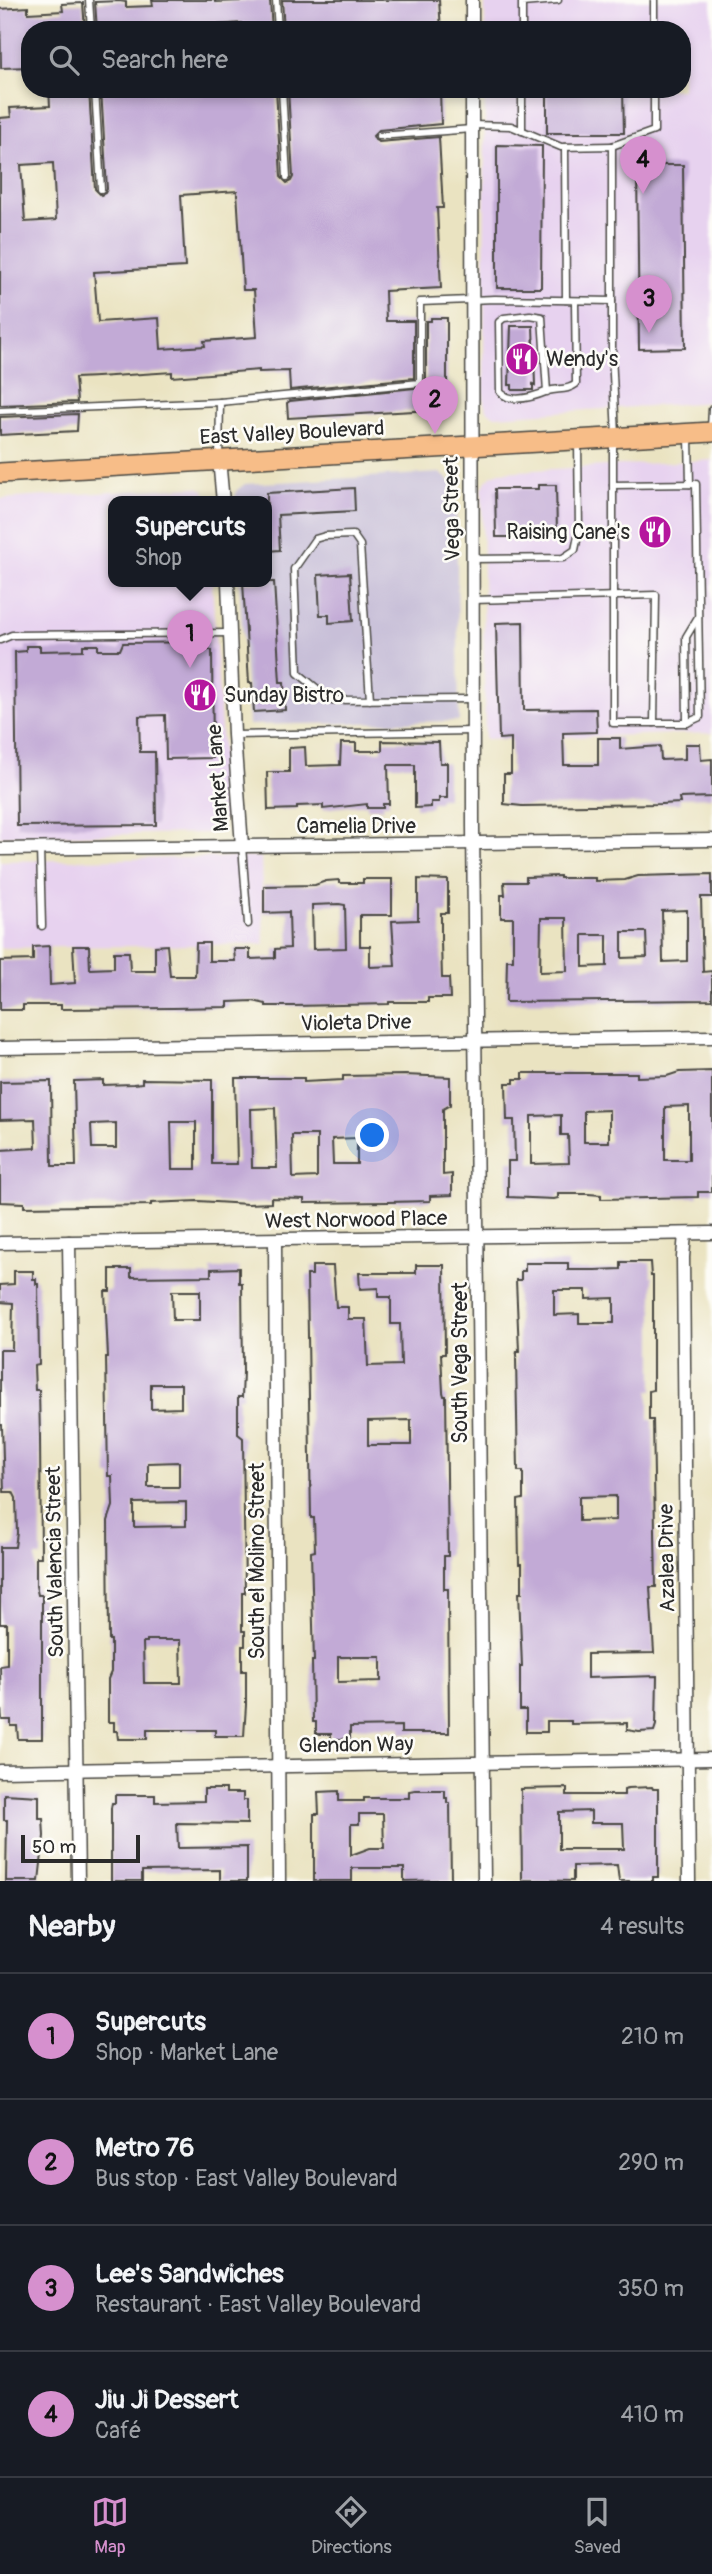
<!DOCTYPE html>
<meta charset="utf-8">
<style>
:root{--surface:#171b24;--page:#242831;--text:#f1f3f6;--muted:#9ea1a6;--line:#363941;--accent:#d690ce}
body{margin:0;font-family:Pangolin,sans-serif;background:var(--page);color:var(--text)}
.scale{position:absolute;left:21px;bottom:18px;width:119px;box-sizing:border-box;padding-left:7px;border:4px solid #2b2b2b;border-top:0;font-size:19px;line-height:24px;white-space:nowrap;color:#2b2b2b;-webkit-text-stroke:5px #fdfcf7;paint-order:stroke}
.you{position:absolute;left:373px;top:1136px;width:24px;height:24px;margin:-18px;border:5px solid #fff;border-radius:50%;background:#1a73e8;box-shadow:0 0 0 10px #1a73e833}
.badge{display:grid;place-items:center;width:46px;height:46px;border-radius:50%;background:var(--accent);color:#111;font-size:23px;font-weight:700}
.pin{position:absolute;translate:-50% -58px;filter:drop-shadow(0 2px 4px #0008)}
.pin::after{content:'';position:absolute;top:37px;width:24px;height:21px;background:inherit;clip-path:polygon(0 0,100% 0,50% 100%)}
.popup{position:absolute;left:108px;top:496px;width:164px;height:91px;box-sizing:border-box;display:grid;place-content:center;border-radius:14px;background:var(--surface);filter:drop-shadow(0 2px 5px #0005);font-size:23px;white-space:nowrap;color:var(--muted)}
.popup b{font-size:26px;color:var(--text)}
.popup::after{content:'';position:absolute;left:50%;top:100%;margin-left:-14px;border:14px solid transparent;border-top-color:var(--surface)}
.list{margin:0;padding:0;list-style:none}
h2{display:flex;justify-content:space-between;align-items:center;height:91px;margin:0;padding:0 28px;font-size:30px}
h2 small{font-size:23px;font-weight:400;color:var(--muted)}
.list li{display:grid;grid-template-columns:46px 1fr auto;gap:21px;align-items:center;box-sizing:border-box;height:126px;padding:0 28px;border-top:2px solid var(--line)}
.list b{display:block;font-size:26px;white-space:nowrap}
.list p{margin:0;font-size:23px;white-space:nowrap;color:var(--muted)}
.list em{font-size:23px;font-style:normal;color:var(--muted)}
.icon{flex:none;width:38px;height:38px;fill:none;stroke:currentColor;stroke-width:2;stroke-linecap:round;stroke-linejoin:round}
.map{position:relative;flex:none;width:712px;height:1881px;overflow:hidden}
.search{position:absolute;background:var(--surface);box-shadow:0 4px 10px #0003;left:21px;right:21px;top:21px;height:77px;display:flex;align-items:center;gap:18px;box-sizing:border-box;padding:0 24px;border-radius:28px;color:var(--muted);font-size:26px}
.sheet{height:595px;background:var(--surface)}
nav{display:flex;justify-content:space-around;align-items:center;box-sizing:border-box;height:98px;border-top:2px solid var(--line);background:var(--surface);font-size:19px;color:var(--muted)}
nav a{display:grid;justify-items:center;gap:4px}
nav .on{color:var(--accent)}
.map>svg:first-child{display:block}
</style>
<div class="map">
<svg width="712" height="1881" viewBox="0 0 712 1881">
<rect width="100%" height="100%" fill="#fdfcf7"/>
<filter id="ink" filterUnits="userSpaceOnUse"><feTurbulence type="fractalNoise" baseFrequency=".0143" numOctaves="2"/><feDisplacementMap in="SourceGraphic" scale="14" xChannelSelector="R" yChannelSelector="G"/><feConvolveMatrix kernelMatrix="1 2 1 2 8 2 1 2 1" color-interpolation-filters="sRGB"/></filter>
<filter id="wash" filterUnits="userSpaceOnUse"><feTurbulence type="fractalNoise" baseFrequency=".00686" numOctaves="4" result="noise"/><feDisplacementMap in="SourceGraphic" scale="28" xChannelSelector="R" yChannelSelector="G"/><feGaussianBlur stdDeviation="1.57" result="paint"/><feColorMatrix in="noise" values="0 0 0 0 0 0 0 0 0 0 0 0 0 0 0 0 0 1.4 0 .05"/><feComposite in="paint" operator="in"/></filter>
<g filter="url(#wash)">
<rect width="100%" height="100%" fill="#eae3c1"/>
<!-- built -->
<g fill="#e7d2ef">
<polygon points="485,0 712,0 712,402 495,416 487,410 484,403 485,89 682,89 682,30 485,30"/>
<polygon points="712,460 712,733 485,739 482,489 486,481 492,475 500,472"/>
<polygon points="197,487 204,490 208,502 113,502 113,582 212,582 226,809 224,819 219,827 210,833 0,836 0,499"/>
<polygon points="261,857 264,944 0,948 0,861"/>
</g>
<!-- industrial -->
<polygon fill="#c8bfd8" points="440,473 456,486 459,721 249,725 239,582 267,582 267,502 234,502 237,490 245,484"/>
<g id="blocks">
<!-- building -->
<g fill="#c2aad6" fill-rule="evenodd">
<polygon points="152,0 215,0 215,2 270,0 272,30 242,30 241,23 217,25 217,30 154,30 154,28 97,30 95,2 119,1 126,2 126,7 153,6"/>
<polygon points="282,0 439,0 441,30 284,30"/>
<polygon points="83,3 85,30 29,30 30,67 1,68 0,9 28,7 28,13 63,11 62,4"/>
<path d="M49 89H89L95 189 101 195 105 193 107 189 101 89H276L281 177 287 183 291 181 293 177 288 89H356V94L380 93V89H440L441 124 379 130 373 136 375 140 379 142 439 137 443 208H437L441 288 385 291 386 321H414V378L290 390 289 371 259 372V370L172 377V372L97 377 75 378 77 402 0 405V118L11 117 10 108 50 106ZM53 163 56 220 25 222 21 165ZM237 191 243 290H254L257 337 204 341 205 346 161 349 159 318 98 322 94 272 185 267 181 195Z"/>
<polygon points="547,89 623,89 624,133 547,133"/>
<polygon points="497,145 542,146 541,288 497,288"/>
<polygon points="637,165 683,165 685,348 639,349"/>
<polygon points="431,318 447,318 447,391 431,391 432,410 288,418 287,403 290,401 424,387 426,383 426,321 431,321"/>
<polygon points="511,326 533,326 535,385 533,384 533,390 512,390 512,385 509,385"/>
<polygon points="78,414 77,431 0,435 0,417"/>
<polygon points="538,485 556,485 557,532 511,532 511,537 496,537 495,489 538,489"/>
<polygon points="354,488 355,511 278,515 280,550 267,551 267,493"/>
<polygon points="350,573 353,621 329,623 329,615 320,615 318,575"/>
<polygon points="243,582 274,582 280,682 284,682 285,710 254,712 252,683 249,683"/>
<polygon points="523,622 524,710 596,709 597,732 563,733 564,765 598,765 598,738 620,738 620,749 660,746 661,760 685,759 685,744 700,744 701,760 712,759 712,797 679,798 680,803 661,804 522,806 504,804 504,774 511,774 511,738 499,739 496,623"/>
<polygon points="209,642 209,650 212,650 213,758 166,759 165,715 139,716 140,752 155,752 156,825 17,826 15,652 26,651 26,646 40,646 40,651 83,650 83,645 98,645 98,650 120,650 123,643"/>
<polygon points="382,741 439,742 440,763 447,763 447,798 439,798 439,802 431,802 431,807 415,808 415,765 388,765 389,804 383,804 383,808 367,808 367,804 323,809 323,805 297,806 297,809 268,810 267,772 289,772 289,748 305,747 306,766 340,765 341,743 356,743 356,751 382,751"/>
<path d="M712 874V897H701L703 972 712 971V1000L506 1002 507 960H513V918H501V895H505L504 882H526V877L560 876V878H595V881L625 880 638 876ZM687 910V961L663 962 662 911ZM541 918H566L567 971 540 972ZM622 932H646L647 957 622 958ZM583 935H607V966L583 967Z"/>
<path d="M363 879H392V915H360V946H370V967L395 966 392 921 418 920V879L448 880V913H441V942L442 978H449L450 998H428V1002H389V1004L293 1006H266V1004L253 1001 228 1002V1007L173 1008 61 1009V1005H23V1010H0V961L33 960V947L49 946 50 985 75 983 73 946H89L90 969 114 968V952H129L130 971H155V946L167 945 170 976H195L196 943H209V961H235L234 949H250V959L275 958V949L290 948 289 912 264 913V886L315 885 326 881 339 880V883H363ZM339 904 345 905 346 948 313 949 312 905Z"/>
<path d="M712 1071V1192H698V1197L601 1199V1195L588 1194H558V1198L554 1199 508 1197V1161H515L514 1120H507L506 1083H514V1079H523V1073H637V1077L667 1076 679 1072ZM689 1106V1160H665V1107ZM609 1110V1142H584V1111ZM561 1115V1135H568L569 1163 531 1164V1116Z"/>
<path d="M405 1075 450 1077V1105L443 1109V1175L452 1174V1195L430 1196V1201L388 1202 304 1203V1199L271 1198V1203L248 1204 198 1201 151 1203V1205L24 1207V1203L0 1202V1150L36 1148 35 1119 0 1120V1082L51 1081 52 1166H76L74 1081 103 1080V1085L133 1084 142 1083V1079L212 1080V1164H237L235 1078H304V1082L343 1080V1076ZM275 1108 277 1168H252L251 1109ZM171 1122H196V1169H172ZM116 1123V1148H92L91 1124ZM292 1135H317V1177L293 1178ZM357 1138V1164H333L332 1139Z"/>
<path d="M621 1262H650L651 1276H653V1390L649 1391V1420H653L656 1587H650L654 1653 587 1654V1678L657 1676 656 1725 654 1731 639 1732 627 1730V1723L571 1724V1721H547V1732H526V1710H520V1666H522L519 1592H522V1564H519L518 1500 523 1499V1471H518L516 1358 517 1351H519L516 1280H521V1271H525V1263H568V1270H595L621 1269ZM554 1290H586V1299L614 1298V1323H579V1314L554 1315ZM616 1496V1520L579 1521V1497Z"/>
<path d="M416 1265H444L445 1354H441L443 1392 444 1396H446L448 1556H444V1589H448L449 1733H401V1726L350 1727V1739H331V1734H316V1722H313L312 1661H314L311 1552 315 1551 314 1518H311L307 1275H312V1266H333L336 1307H348V1319H366L368 1366 401 1365 400 1324H391V1297H378V1288L360 1289 359 1273H416ZM411 1420V1445H368V1421ZM338 1657H381V1681L338 1682Z"/>
<path d="M239 1268V1283H242L243 1372 242 1397H238V1434L243 1438 245 1593H242V1631H245V1646H242V1671H246V1705L244 1736H215V1730H147V1739H118L117 1731H114V1722H108V1679L111 1672V1640H109L108 1521 113 1506 112 1476H108L106 1357H108L105 1291H110V1269H131V1277L211 1276V1269ZM172 1291H200V1320H173ZM151 1384H181V1408L151 1409ZM179 1462V1487H148V1463ZM186 1502V1526L134 1527V1503ZM147 1640H180L181 1683H144L143 1642H147Z"/>
<polygon points="14,1271 33,1271 33,1279 36,1279 36,1284 38,1284 39,1365 34,1366 35,1390 39,1390 40,1437 41,1557 36,1557 36,1586 38,1595 42,1595 42,1739 18,1739 17,1726 11,1726 11,1720 2,1720 1,1708 0,1666 7,1665 7,1624 0,1624 0,1547 15,1547 17,1533 16,1498 13,1492 4,1492 2,1425 0,1425 0,1350 12,1350 13,1303 0,1302 0,1285 14,1284"/>
<path d="M652 1787 653 1789H658V1877H653V1881H619L617 1865 573 1866V1881L522 1880 521 1789 567 1788V1795H624V1789L628 1788ZM591 1811V1823H623L624 1849H559V1812Z"/>
<polygon points="204,1789 226,1789 226,1793 243,1793 243,1800 247,1800 247,1824 177,1823 178,1848 247,1847 247,1881 220,1881 220,1870 142,1871 142,1881 111,1881 111,1808 112,1803 115,1803 115,1795 155,1795 155,1802 204,1801"/>
<path d="M415 1790H445V1798H447V1803H450L451 1880 404 1881V1868H352V1881H314V1814H319L318 1792 339 1791V1801H364V1798H409V1791ZM359 1814H383L384 1848H370L351 1855V1824H359Z"/>
<polygon points="4,1794 39,1796 39,1818 43,1818 44,1836 39,1881 6,1881 7,1820 4,1820"/>
</g>
</g>
</g>
<g filter="url(#ink)">
<use href="#blocks" fill-opacity="0" stroke="#484742" stroke-width="2"/>
<g fill="none" stroke-linecap="round" stroke-linejoin="round">
<defs>
<g id="service">
<polyline points="89,0 91,30"/>
<polyline points="276,0 278,30"/>
<polyline points="654,0 654,30"/>
<polyline points="522,30 522,3 558,0"/>
<polyline points="95,89 101,189"/>
<polyline points="282,89 287,177"/>
<polyline points="522,89 522,131"/>
<polyline points="472,125 511,126 561,147 612,146 612,354 616,435"/>
<polyline points="379,136 472,129"/>
<polyline points="612,146 654,131 654,89"/>
<polyline points="565,147 566,300"/>
<path d="M547 392 542 317 530 315 504 318 499 322 500 392C512 405 536 396 548 391 558 388 567 391 576 384L575 301"/>
<polyline points="220,402 420,383 420,302 495,299 612,301"/>
<polyline points="0,411 220,402 219,459"/>
<polyline points="711,428 712,409"/>
<polyline points="689,437 690,484"/>
<polyline points="613,485 613,439"/>
<polyline points="472,559 563,558 575,550 579,531 578,441"/>
<polyline points="473,600 656,595 654,723 687,723 686,637 698,617"/>
<polyline points="0,640 12,635 232,633"/>
<polyline points="370,700 360,545 353,535 325,536 315,539 294,569 298,673 331,700 473,699"/>
<polyline points="654,723 613,723 613,485 696,484 700,717 687,723"/>
<polyline points="234,735 473,731"/>
<polyline points="242,846 248,924"/>
<polyline points="40,848 42,926"/>
</g>
<g id="minor">
<polyline points="472,0 472,30"/>
<polyline points="472,89 473,827 484,1881"/>
<polyline points="219,459 223,502"/>
<polyline points="228,582 234,735 242,846"/>
<polyline points="0,849 712,840"/>
<polyline points="0,1048 712,1037"/>
<polyline points="685,1234 683,1257 689,1881"/>
<polyline points="275,1241 279,1881"/>
<polyline points="69,1242 78,1881"/>
<polyline points="0,1243 712,1233"/>
<polyline points="0,1771 712,1759"/>
</g>
<polyline id="primary" points="0,473 712,432"/>
</defs>
<!-- service casing -->
<use href="#service" stroke="#484742" stroke-width="9"/>
<!-- minor casing -->
<use href="#minor" stroke="#484742" stroke-width="15"/>
<!-- primary casing -->
<use href="#primary" stroke="#484742" stroke-width="22"/>
<!-- service -->
<use href="#service" stroke="#fff" stroke-width="6"/>
<!-- minor -->
<use href="#minor" stroke="#fff" stroke-width="12"/>
<!-- primary -->
<use href="#primary" stroke="#f7bd88" stroke-width="19"/>
</g>
</g>
<!-- icons -->
<defs>
<symbol id="restaurant-disc" viewBox="-11 -11 22 22"><circle r="9.5" fill="#b5179e" stroke="#fdfcf7"/><path d="M-5-6h1v4h1v-4h1v4h1v-4h1v5L-1.5 .5V6h-2V.5L-5-1ZM5-6V6H3V1.5H1.5Q1.5-4 5-6Z" fill="#fff"/></symbol>
</defs>
<g fill-rule="evenodd">
<use href="#restaurant-disc" x="503" y="340" width="38" height="38"/>
<use href="#restaurant-disc" x="636" y="513" width="38" height="38"/>
<use href="#restaurant-disc" x="181" y="676" width="38" height="38"/>
</g>
<g text-anchor="middle" dominant-baseline="central" stroke-width="5" stroke-linejoin="round" paint-order="stroke">
<!-- poi labels -->
<g font-size="21" fill="#2b2b2b" stroke="#fdfcf7" text-anchor="start">
<text x="546" y="359">Wendy's</text>
<text x="630" y="532" text-anchor="end">Raising Cane's</text>
<text x="224" y="695">Sunday Bistro</text>
</g>
<!-- street labels -->
<g font-size="21" fill="#2b2b2b" stroke="#fdfcf7">
<text transform="translate(292 433) rotate(-3)">East Valley Boulevard</text>
<text transform="translate(452 509) rotate(-91)">Vega Street</text>
<text transform="translate(218 778) rotate(-94)">Market Lane</text>
<text x="356" y="826">Camelia Drive</text>
<text transform="translate(356 1023) rotate(-1)">Violeta Drive</text>
<text transform="translate(356 1220) rotate(-1)">West Norwood Place</text>
<text transform="translate(460 1363) rotate(-90)">South Vega Street</text>
<text transform="translate(667 1558) rotate(-91)">Azalea Drive</text>
<text transform="translate(257 1561) rotate(-90)">South el Molino Street</text>
<text transform="translate(55 1562) rotate(-91)">South Valencia Street</text>
<text transform="translate(356 1745) rotate(-1)">Glendon Way</text>
</g>
</g>
</svg>
<div class="scale">50 m</div>
<div class="you"></div>
<div class="pin badge" style="left:190px;top:668px">1</div>
<div class="popup"><b>Supercuts</b>Shop</div>
<div class="pin badge" style="left:435px;top:434px">2</div>
<div class="pin badge" style="left:649px;top:333px">3</div>
<div class="pin badge" style="left:643px;top:194px">4</div>
<div class="search"><svg class="icon" aria-label="search" viewBox="0 0 24 24"><circle cx="10" cy="10" r="6"/><path d="M15 15l6 6"/></svg>Search here</div>
</div>
<section class="sheet">
<h2>Nearby<small>4 results</small></h2>
<ul class="list">
<li><span class="badge">1</span><div><b>Supercuts</b><p>Shop · Market Lane</p></div><em>210 m</em></li>
<li><span class="badge">2</span><div><b>Metro 76</b><p>Bus stop · East Valley Boulevard</p></div><em>290 m</em></li>
<li><span class="badge">3</span><div><b>Lee's Sandwiches</b><p>Restaurant · East Valley Boulevard</p></div><em>350 m</em></li>
<li><span class="badge">4</span><div><b>Jiu Ji Dessert</b><p>Café</p></div><em>410 m</em></li>
</ul>
</section>
<nav>
<a class="on"><svg class="icon" aria-label="map" viewBox="0 0 24 24"><path d="M3 6l6-2 6 2 6-2v14l-6 2-6-2-6 2zM9 4v14M15 6v14"/></svg>Map</a>
<a><svg class="icon" aria-label="directions" viewBox="0 0 24 24"><path d="M12 3l9 9-9 9-9-9zM9 14v-3h6M13 9l2 2-2 2"/></svg>Directions</a>
<a><svg class="icon" aria-label="saved" viewBox="0 0 24 24"><path d="M7 4h10v16l-5-4-5 4z"/></svg>Saved</a>
</nav>
